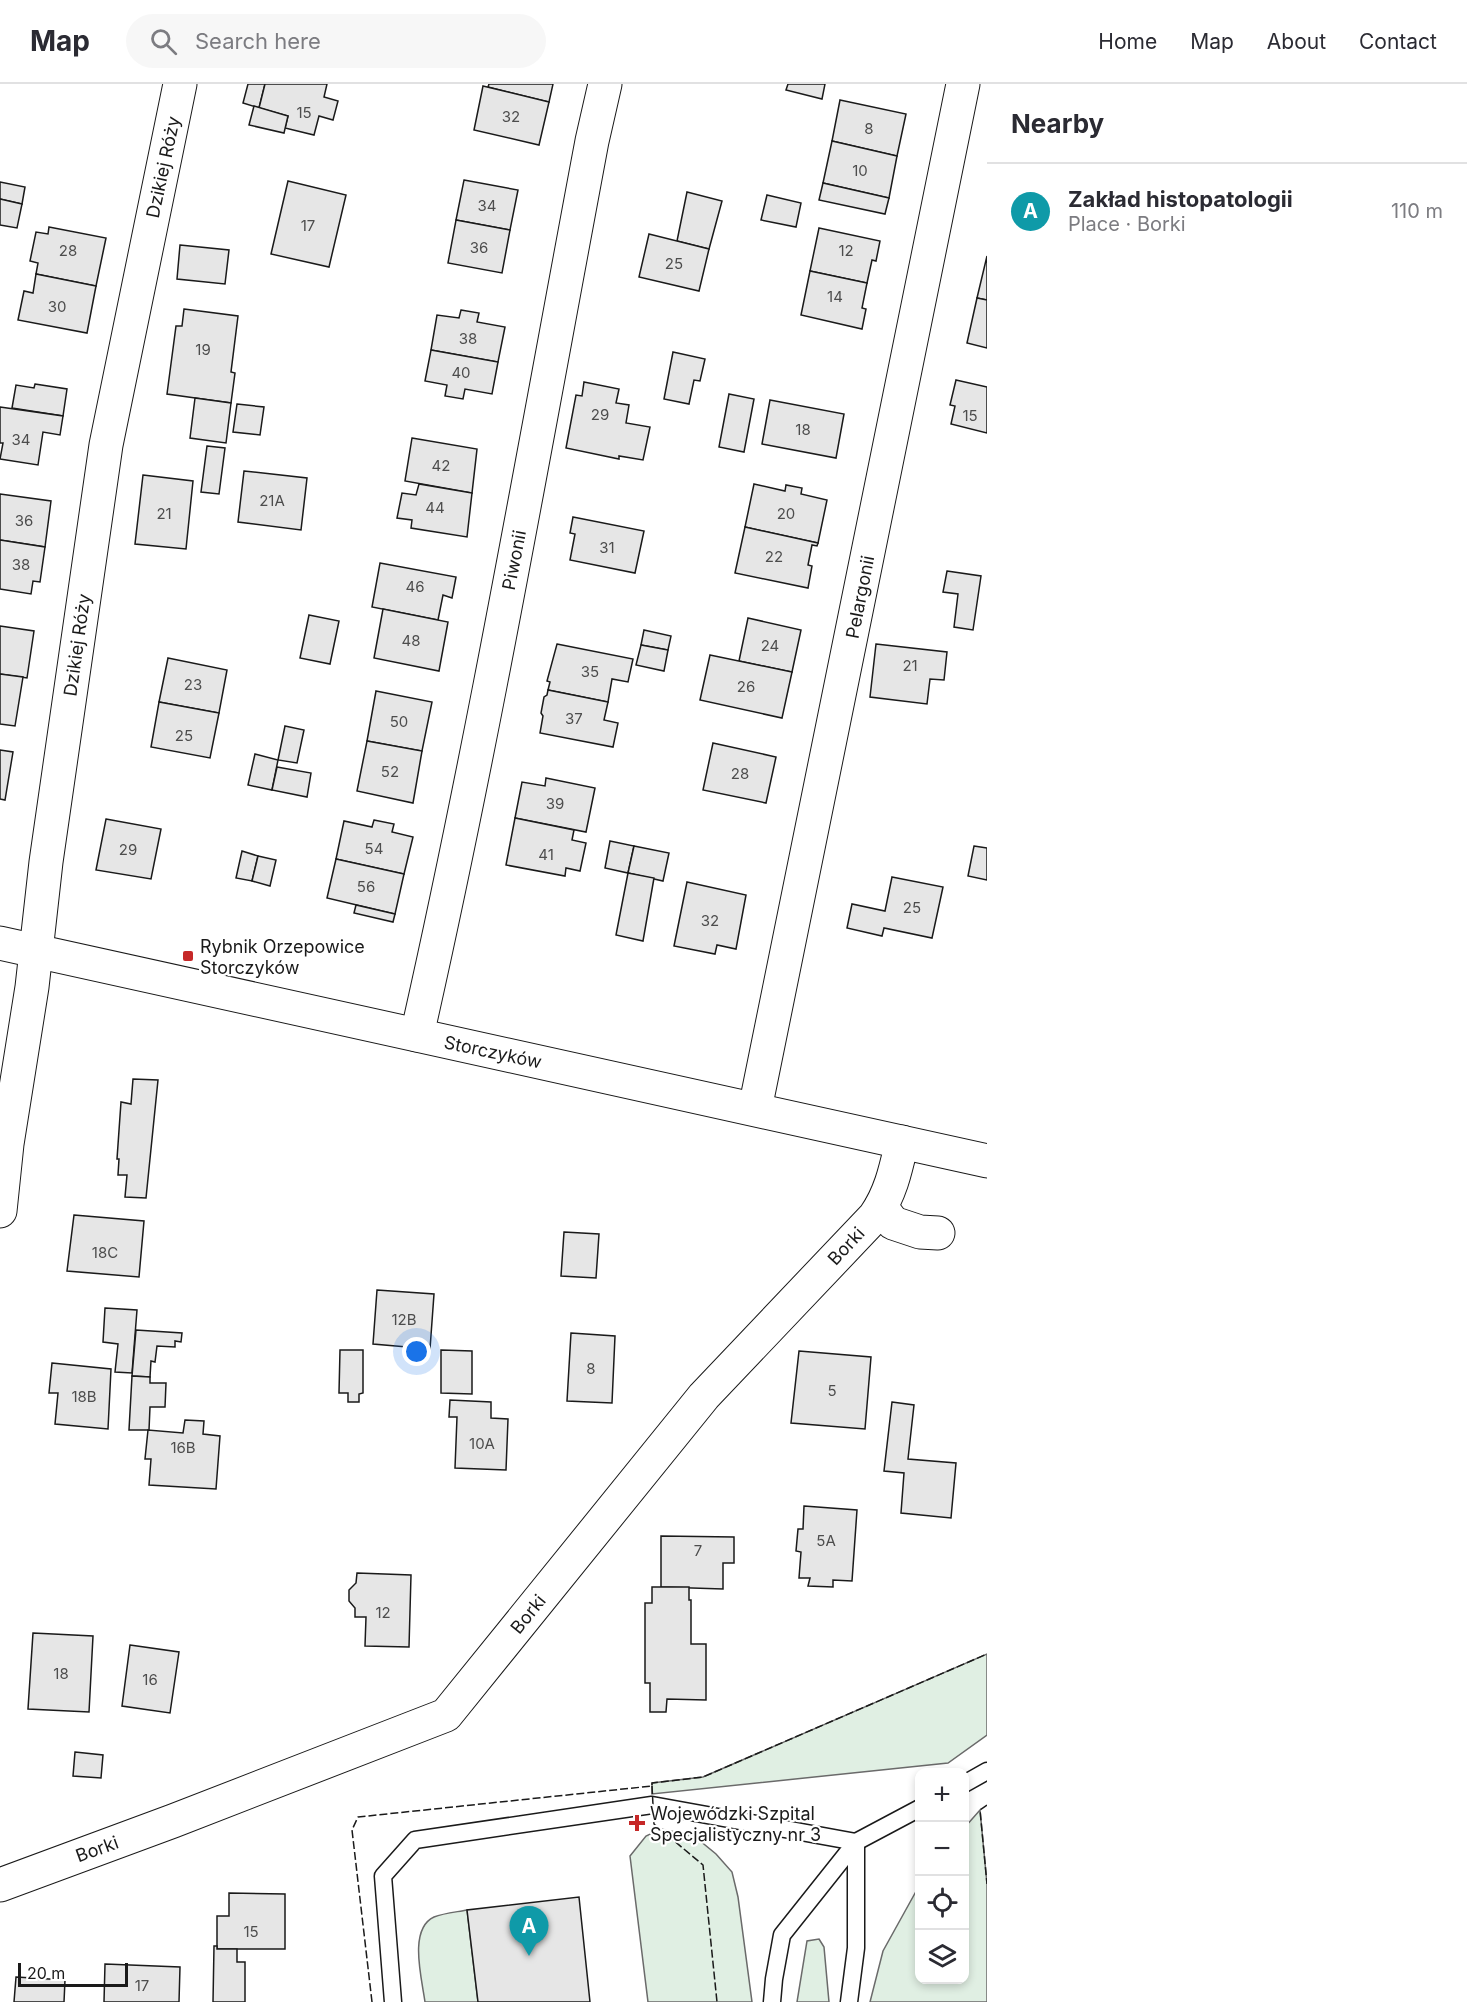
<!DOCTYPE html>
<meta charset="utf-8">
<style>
:root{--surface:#fff;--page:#f7f7f7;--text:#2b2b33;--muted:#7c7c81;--line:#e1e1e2;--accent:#b45309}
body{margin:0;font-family:Inter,sans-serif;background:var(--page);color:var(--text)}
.controls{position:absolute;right:18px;bottom:18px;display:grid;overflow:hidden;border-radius:12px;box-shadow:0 3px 9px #0003}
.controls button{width:54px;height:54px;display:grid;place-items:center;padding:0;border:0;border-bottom:2px solid var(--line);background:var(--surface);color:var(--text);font:30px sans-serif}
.scale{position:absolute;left:18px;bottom:15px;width:110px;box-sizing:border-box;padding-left:6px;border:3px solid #1a1a1a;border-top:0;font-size:16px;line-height:21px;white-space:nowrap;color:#1a1a1a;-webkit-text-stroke:4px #fff;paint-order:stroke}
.you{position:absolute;left:417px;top:1268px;width:21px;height:21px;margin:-15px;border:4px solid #fff;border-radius:50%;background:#1a73e8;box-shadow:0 0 0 9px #1a73e833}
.badge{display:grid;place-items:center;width:39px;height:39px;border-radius:50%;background:var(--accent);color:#fff;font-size:20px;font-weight:700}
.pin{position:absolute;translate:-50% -50px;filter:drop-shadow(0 2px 3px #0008)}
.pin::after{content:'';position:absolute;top:32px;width:21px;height:18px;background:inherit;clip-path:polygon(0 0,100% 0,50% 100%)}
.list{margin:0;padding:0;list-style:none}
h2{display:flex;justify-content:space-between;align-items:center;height:78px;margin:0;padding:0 24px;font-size:26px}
h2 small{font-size:20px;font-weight:400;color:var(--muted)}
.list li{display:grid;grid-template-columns:39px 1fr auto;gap:18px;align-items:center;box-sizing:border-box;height:96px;padding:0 24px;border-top:2px solid var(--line)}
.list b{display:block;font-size:22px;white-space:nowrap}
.list p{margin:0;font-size:20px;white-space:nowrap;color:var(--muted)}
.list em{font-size:20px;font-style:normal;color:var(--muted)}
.icon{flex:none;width:33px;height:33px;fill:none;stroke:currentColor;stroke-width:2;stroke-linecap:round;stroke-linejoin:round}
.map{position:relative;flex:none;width:987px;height:1918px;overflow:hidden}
header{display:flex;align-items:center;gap:36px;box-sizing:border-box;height:84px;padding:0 30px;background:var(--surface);border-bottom:2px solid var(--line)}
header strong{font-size:28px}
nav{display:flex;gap:33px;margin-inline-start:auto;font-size:21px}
.search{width:420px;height:54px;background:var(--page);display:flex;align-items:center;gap:15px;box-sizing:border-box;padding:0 21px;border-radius:33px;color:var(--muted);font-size:22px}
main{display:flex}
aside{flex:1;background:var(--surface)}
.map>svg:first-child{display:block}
</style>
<header>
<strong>Map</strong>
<div class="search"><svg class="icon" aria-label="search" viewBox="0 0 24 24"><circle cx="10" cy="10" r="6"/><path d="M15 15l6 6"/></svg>Search here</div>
<nav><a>Home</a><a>Map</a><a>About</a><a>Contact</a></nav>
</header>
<main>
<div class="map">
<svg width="987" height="1918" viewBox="0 0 987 1918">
<rect width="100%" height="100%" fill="#fff"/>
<!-- green -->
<g fill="#e0efe3" stroke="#6a6a6a" stroke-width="1.5">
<polygon points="987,1570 987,1651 948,1679 652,1710 652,1699 703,1693"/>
<polygon points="980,1726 987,1800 987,1918 870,1918 883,1867 919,1802 920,1896 964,1896 965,1743"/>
<polygon points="661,1745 694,1752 716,1770 732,1788 738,1813 752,1918 648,1918 630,1772 646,1752"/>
<path d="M467 1826 478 1918H425C422 1895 408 1845 434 1833 444 1829 457 1828 467 1826Z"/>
<polygon points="819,1855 824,1863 829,1918 797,1918 807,1857"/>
</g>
<!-- building -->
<g fill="#e6e6e6" stroke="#1a1a1a" stroke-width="1.5">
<polygon points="248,0 265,0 259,24 243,19"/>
<polygon points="265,0 327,0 324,13 338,17 333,36 319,32 314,51 285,44 288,32 259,24"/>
<polygon points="489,0 553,0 549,18 488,3"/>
<polygon points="788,0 825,0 822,15 786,6"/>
<polygon points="483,2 549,18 539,61 474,46"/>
<polygon points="840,16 906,30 897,72 832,57"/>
<polygon points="254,22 288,32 284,49 249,41"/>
<polygon points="832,57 897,72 889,114 823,99"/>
<polygon points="464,96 518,106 510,146 456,136"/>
<polygon points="288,97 346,111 329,183 271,170"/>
<polygon points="0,98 25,103 22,120 0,115"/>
<polygon points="823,99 889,114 885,130 819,116"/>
<polygon points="687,108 722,117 709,165 677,157"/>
<polygon points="767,111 801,119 796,143 761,136"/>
<polygon points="0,115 22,120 17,144 0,141"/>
<polygon points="456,136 510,146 502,189 448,179"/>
<polygon points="49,143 106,154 96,202 36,190 38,179 30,177 36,148 48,150"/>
<polygon points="819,144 880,157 876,177 872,176 867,199 810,187"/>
<polygon points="649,150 709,165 699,207 639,193"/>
<polygon points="180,161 229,166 225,200 177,195"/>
<polygon points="987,172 987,216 977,214"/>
<polygon points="810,187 867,199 862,224 866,225 862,245 801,231"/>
<polygon points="36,190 96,202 87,249 18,236 24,207 33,209"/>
<polygon points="977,214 987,216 987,264 967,259"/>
<polygon points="184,225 238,232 231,288 235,289 231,319 167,310 176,242 182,242"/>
<polygon points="461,226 479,229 477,238 505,243 498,278 431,266 437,231 459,234"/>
<polygon points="431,266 498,278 492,310 465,305 463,315 445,312 447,301 425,297"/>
<polygon points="673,268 705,275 700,297 694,296 689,320 664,315"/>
<polygon points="956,296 987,303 987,349 951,340 955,322 950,321"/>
<polygon points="584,298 619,305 616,319 629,321 626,339 650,343 643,376 619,372 619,375 566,364 576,311 582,312"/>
<polygon points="35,300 67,305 63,332 12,324 16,301 34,304"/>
<polygon points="729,310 754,315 744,368 719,363"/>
<polygon points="195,314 231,319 226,359 190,354"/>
<polygon points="770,316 844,330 836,374 762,360"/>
<polygon points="237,320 264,323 260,351 233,348"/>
<polygon points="0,323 63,332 60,351 43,348 38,381 0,375 3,359 0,359"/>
<polygon points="412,354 477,365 472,409 405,397"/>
<polygon points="207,362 225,364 219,410 201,408"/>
<polygon points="244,387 307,394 301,446 238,438"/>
<polygon points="143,391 193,397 186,465 135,460"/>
<polygon points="419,400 472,409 467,453 411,444 412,436 397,434 402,409 416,411"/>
<polygon points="754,400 785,407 786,401 802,404 801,410 827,416 818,459 745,443"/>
<polygon points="0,410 51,417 45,463 0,456"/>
<polygon points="573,433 644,447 635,489 570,476 575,450 570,449"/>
<polygon points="745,443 818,459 817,462 812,461 808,481 812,482 808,504 735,489"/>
<polygon points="0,456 45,463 40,498 33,497 31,510 0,505"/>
<polygon points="380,479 456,493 452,514 443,511 438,536 372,523"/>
<polygon points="947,487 981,492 973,546 954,543 958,510 943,508"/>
<polygon points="383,525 448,538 439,587 374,574"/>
<polygon points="309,531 339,537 330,580 300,574"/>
<polygon points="748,534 801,546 792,588 739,577"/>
<polygon points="0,542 34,547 27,594 0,590"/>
<polygon points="644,546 671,552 668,566 641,561"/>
<polygon points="557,560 633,575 628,598 612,595 608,618 548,606 550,598 547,597"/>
<polygon points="876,560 947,568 944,596 930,595 927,620 870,613"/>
<polygon points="641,561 668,566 664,587 636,581"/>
<polygon points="710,571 792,588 782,634 700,616"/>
<polygon points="168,574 227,586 219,629 159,618"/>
<polygon points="0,590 23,593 15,642 0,640"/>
<polygon points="548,606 608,618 604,636 618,639 613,663 540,649 543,632 541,629 544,613 547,611"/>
<polygon points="376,607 432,618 422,667 367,657"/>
<polygon points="159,618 219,629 210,674 151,663"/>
<polygon points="285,642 304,646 297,679 278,676"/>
<polygon points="367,657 422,667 413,719 357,707"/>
<polygon points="713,659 776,673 766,719 703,706"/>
<polygon points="0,666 13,668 5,716 0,715"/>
<polygon points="255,670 278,676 272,706 248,701"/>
<polygon points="277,683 311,689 307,713 272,706"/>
<polygon points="546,694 595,704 586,748 515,734 522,698 545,702"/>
<polygon points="515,734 574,746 572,756 586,759 580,787 566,784 565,792 506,781"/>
<polygon points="106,735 161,745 151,795 96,786"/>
<polygon points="374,736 394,740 392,748 413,753 404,790 336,775 344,737 372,743"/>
<polygon points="610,757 634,762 628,789 605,784"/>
<polygon points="634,762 669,769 663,797 628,789"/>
<polygon points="974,762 987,764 987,796 968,792"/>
<polygon points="242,767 258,772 252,797 236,794"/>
<polygon points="258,772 276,776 270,802 252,797"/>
<polygon points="336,775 404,790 395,830 327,814"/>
<polygon points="628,789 654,794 643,857 616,851"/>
<polygon points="892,793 943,803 932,854 884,844 882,852 847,844 852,820 885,827"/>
<polygon points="687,798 746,811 736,865 717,861 715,870 674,862"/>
<polygon points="356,821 395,830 393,838 354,829"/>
<polygon points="133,995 158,996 146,1114 125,1113 127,1091 118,1091 119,1075 117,1075 121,1018 131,1020"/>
<polygon points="74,1131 144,1137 139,1193 67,1187"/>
<polygon points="564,1148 599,1150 596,1194 561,1192"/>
<polygon points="377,1206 434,1210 430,1265 373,1260"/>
<polygon points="105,1224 137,1226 132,1289 115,1288 118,1260 103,1258"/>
<polygon points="136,1246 182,1249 181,1258 175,1257 175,1263 157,1262 155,1278 151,1277 150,1293 132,1292"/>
<polygon points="571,1249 615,1252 612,1319 567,1317"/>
<polygon points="340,1266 363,1266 363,1309 359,1310 359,1318 348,1318 348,1309 339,1309"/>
<polygon points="441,1266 472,1267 472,1310 441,1309"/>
<polygon points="799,1267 871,1273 865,1345 791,1339"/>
<polygon points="52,1279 111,1285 108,1345 55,1340 58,1309 49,1309"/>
<polygon points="132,1292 150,1293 150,1299 166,1299 165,1323 150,1323 149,1346 129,1346"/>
<polygon points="450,1316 491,1318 491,1334 508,1335 506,1386 455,1384 457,1333 449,1333"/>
<polygon points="892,1318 914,1321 908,1375 956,1379 951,1434 901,1429 904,1389 884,1387"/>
<polygon points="185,1336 204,1337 203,1350 220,1352 216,1405 149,1401 151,1375 145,1375 148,1346 183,1349"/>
<polygon points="804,1422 857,1426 852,1497 833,1496 833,1503 808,1502 810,1494 799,1494 801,1468 796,1467 798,1445 803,1445"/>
<polygon points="661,1452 734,1453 734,1479 723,1479 723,1505 661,1503"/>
<polygon points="357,1489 411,1491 409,1563 365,1562 366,1533 355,1533 355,1524 349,1517 349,1506 356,1499"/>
<polygon points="652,1503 689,1503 689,1516 691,1516 691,1560 706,1560 706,1616 667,1615 666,1628 650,1628 650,1599 645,1599 645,1519 652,1519"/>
<polygon points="33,1549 93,1552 89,1628 28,1625"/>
<polygon points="130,1561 179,1568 170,1629 122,1622"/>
<polygon points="75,1668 103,1671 101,1694 73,1692"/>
<polygon points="229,1809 285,1810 285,1865 217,1865 217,1832 229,1832"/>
<polygon points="579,1813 590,1918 478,1918 467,1826"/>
<polygon points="214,1862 217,1862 217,1865 237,1865 237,1878 245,1878 245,1918 213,1918"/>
<polygon points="105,1880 180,1883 179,1918 104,1918"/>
<polygon points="16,1893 65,1896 64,1918 14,1918"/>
</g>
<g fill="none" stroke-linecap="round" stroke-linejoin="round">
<defs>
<g id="lane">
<polyline points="964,1700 987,1687"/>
<polyline points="393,1918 383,1792 415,1756 652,1721 856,1758"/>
<polyline points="772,1918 774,1895 782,1851 856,1758 920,1724"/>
<polyline points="849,1918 856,1864 856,1758"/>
</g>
<g id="street">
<path d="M417 951C484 655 536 355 592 57L605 0"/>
<polyline points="755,1025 963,0"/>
<polyline points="881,1123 893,1139 920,1148 938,1149"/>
<polyline points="0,1127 7,1060 32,903 46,778 106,361 180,0"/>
<path d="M0 1801 173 1737 446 1631 704 1312 875 1132C891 1109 896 1084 902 1058"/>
</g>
<polyline id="secondary" points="0,859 987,1077"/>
</defs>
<!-- lane casing -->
<use href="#lane" stroke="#1a1a1a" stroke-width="19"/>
<!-- street casing -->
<use href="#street" stroke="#1a1a1a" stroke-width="35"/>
<!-- secondary casing -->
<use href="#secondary" stroke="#1a1a1a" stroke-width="35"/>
<!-- lane -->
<use href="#lane" stroke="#fff" stroke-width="16"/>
<!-- street -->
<use href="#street" stroke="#fff" stroke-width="33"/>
<!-- secondary -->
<use href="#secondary" stroke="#fff" stroke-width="33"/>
<!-- fence -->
<g stroke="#1a1a1a" stroke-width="1.5" stroke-dasharray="8 3" stroke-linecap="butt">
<polyline points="652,1702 654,1740 703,1781 717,1918"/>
<polyline points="987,1721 980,1726 987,1800"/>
<polyline points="372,1918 352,1746 358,1733 652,1702 652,1699 703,1693 987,1570"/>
</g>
</g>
<!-- markers -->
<g fill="#c62828" stroke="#fff" stroke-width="2">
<rect x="182" y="866" width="12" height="12" rx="3"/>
<path d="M634 1730h6v6h6v6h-6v6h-6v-6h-6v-6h6z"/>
</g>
<g text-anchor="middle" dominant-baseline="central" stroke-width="4.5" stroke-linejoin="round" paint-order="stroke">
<!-- number labels -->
<g font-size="15" fill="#4d4d4d">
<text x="304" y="28">15</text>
<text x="511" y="32">32</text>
<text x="869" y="44">8</text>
<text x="860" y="86">10</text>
<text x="487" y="121">34</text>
<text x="308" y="141">17</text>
<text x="479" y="163">36</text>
<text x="68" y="166">28</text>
<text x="846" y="166">12</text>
<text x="674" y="179">25</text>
<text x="835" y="212">14</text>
<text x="57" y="222">30</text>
<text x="468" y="254">38</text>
<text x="203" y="265">19</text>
<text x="461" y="288">40</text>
<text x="600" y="330">29</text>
<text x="970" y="331">15</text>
<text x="803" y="345">18</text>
<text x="21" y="355">34</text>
<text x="441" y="381">42</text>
<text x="272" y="416">21A</text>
<text x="435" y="423">44</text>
<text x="164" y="429">21</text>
<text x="786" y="429">20</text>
<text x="24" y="436">36</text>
<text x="607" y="463">31</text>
<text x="774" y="472">22</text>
<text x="21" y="480">38</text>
<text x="415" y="502">46</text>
<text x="411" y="556">48</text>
<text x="770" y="561">24</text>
<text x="910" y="581">21</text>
<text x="590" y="587">35</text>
<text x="193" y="600">23</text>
<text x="746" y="602">26</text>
<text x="574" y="634">37</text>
<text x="399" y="637">50</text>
<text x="184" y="651">25</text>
<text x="390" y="687">52</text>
<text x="740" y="689">28</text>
<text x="555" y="719">39</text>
<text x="374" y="764">54</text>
<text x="128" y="765">29</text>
<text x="546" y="770">41</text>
<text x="366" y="802">56</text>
<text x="912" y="823">25</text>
<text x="710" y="836">32</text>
<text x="105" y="1168">18C</text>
<text x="404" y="1235">12B</text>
<text x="591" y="1284">8</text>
<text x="832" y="1306">5</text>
<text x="84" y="1312">18B</text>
<text x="482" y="1359">10A</text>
<text x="183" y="1363">16B</text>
<text x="826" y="1456">5A</text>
<text x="698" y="1466">7</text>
<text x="383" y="1528">12</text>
<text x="61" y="1589">18</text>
<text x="150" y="1595">16</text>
<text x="251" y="1847">15</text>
<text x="142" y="1901">17</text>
</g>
<!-- street labels -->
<g font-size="18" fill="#1a1a1a" stroke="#fff">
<text transform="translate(163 83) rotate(-78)">Dzikiej Róży</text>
<text transform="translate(514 476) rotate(-79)">Piwonii</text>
<text transform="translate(860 513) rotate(-79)">Pelargonii</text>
<text transform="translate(77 561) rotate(-82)">Dzikiej Róży</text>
<text transform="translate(493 968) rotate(12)">Storczyków</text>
<text transform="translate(846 1162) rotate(-47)">Borki</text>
<text transform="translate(528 1530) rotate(-51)">Borki</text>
<text transform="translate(97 1765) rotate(-20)">Borki</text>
</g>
<!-- poi labels -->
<g font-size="18" fill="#1a1a1a" stroke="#fff" text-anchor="start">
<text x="200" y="862">Rybnik Orzepowice<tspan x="200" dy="21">Storczyków</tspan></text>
<text x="650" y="1729">Wojewódzki Szpital<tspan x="650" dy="21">Specjalistyczny nr 3</tspan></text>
</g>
</g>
</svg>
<div class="controls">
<button>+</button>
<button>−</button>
<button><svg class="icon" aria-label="locate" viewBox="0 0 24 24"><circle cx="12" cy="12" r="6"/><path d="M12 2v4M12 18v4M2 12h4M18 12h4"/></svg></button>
<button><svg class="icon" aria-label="layers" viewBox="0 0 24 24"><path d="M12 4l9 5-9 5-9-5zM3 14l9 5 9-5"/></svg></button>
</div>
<div class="scale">20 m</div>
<div class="you"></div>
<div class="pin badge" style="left:529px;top:1872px;background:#0f9aa8">A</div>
</div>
<aside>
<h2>Nearby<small></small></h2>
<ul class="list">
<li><span class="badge" style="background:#0f9aa8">A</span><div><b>Zakład histopatologii</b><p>Place · Borki</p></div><em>110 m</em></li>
</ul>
</aside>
</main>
